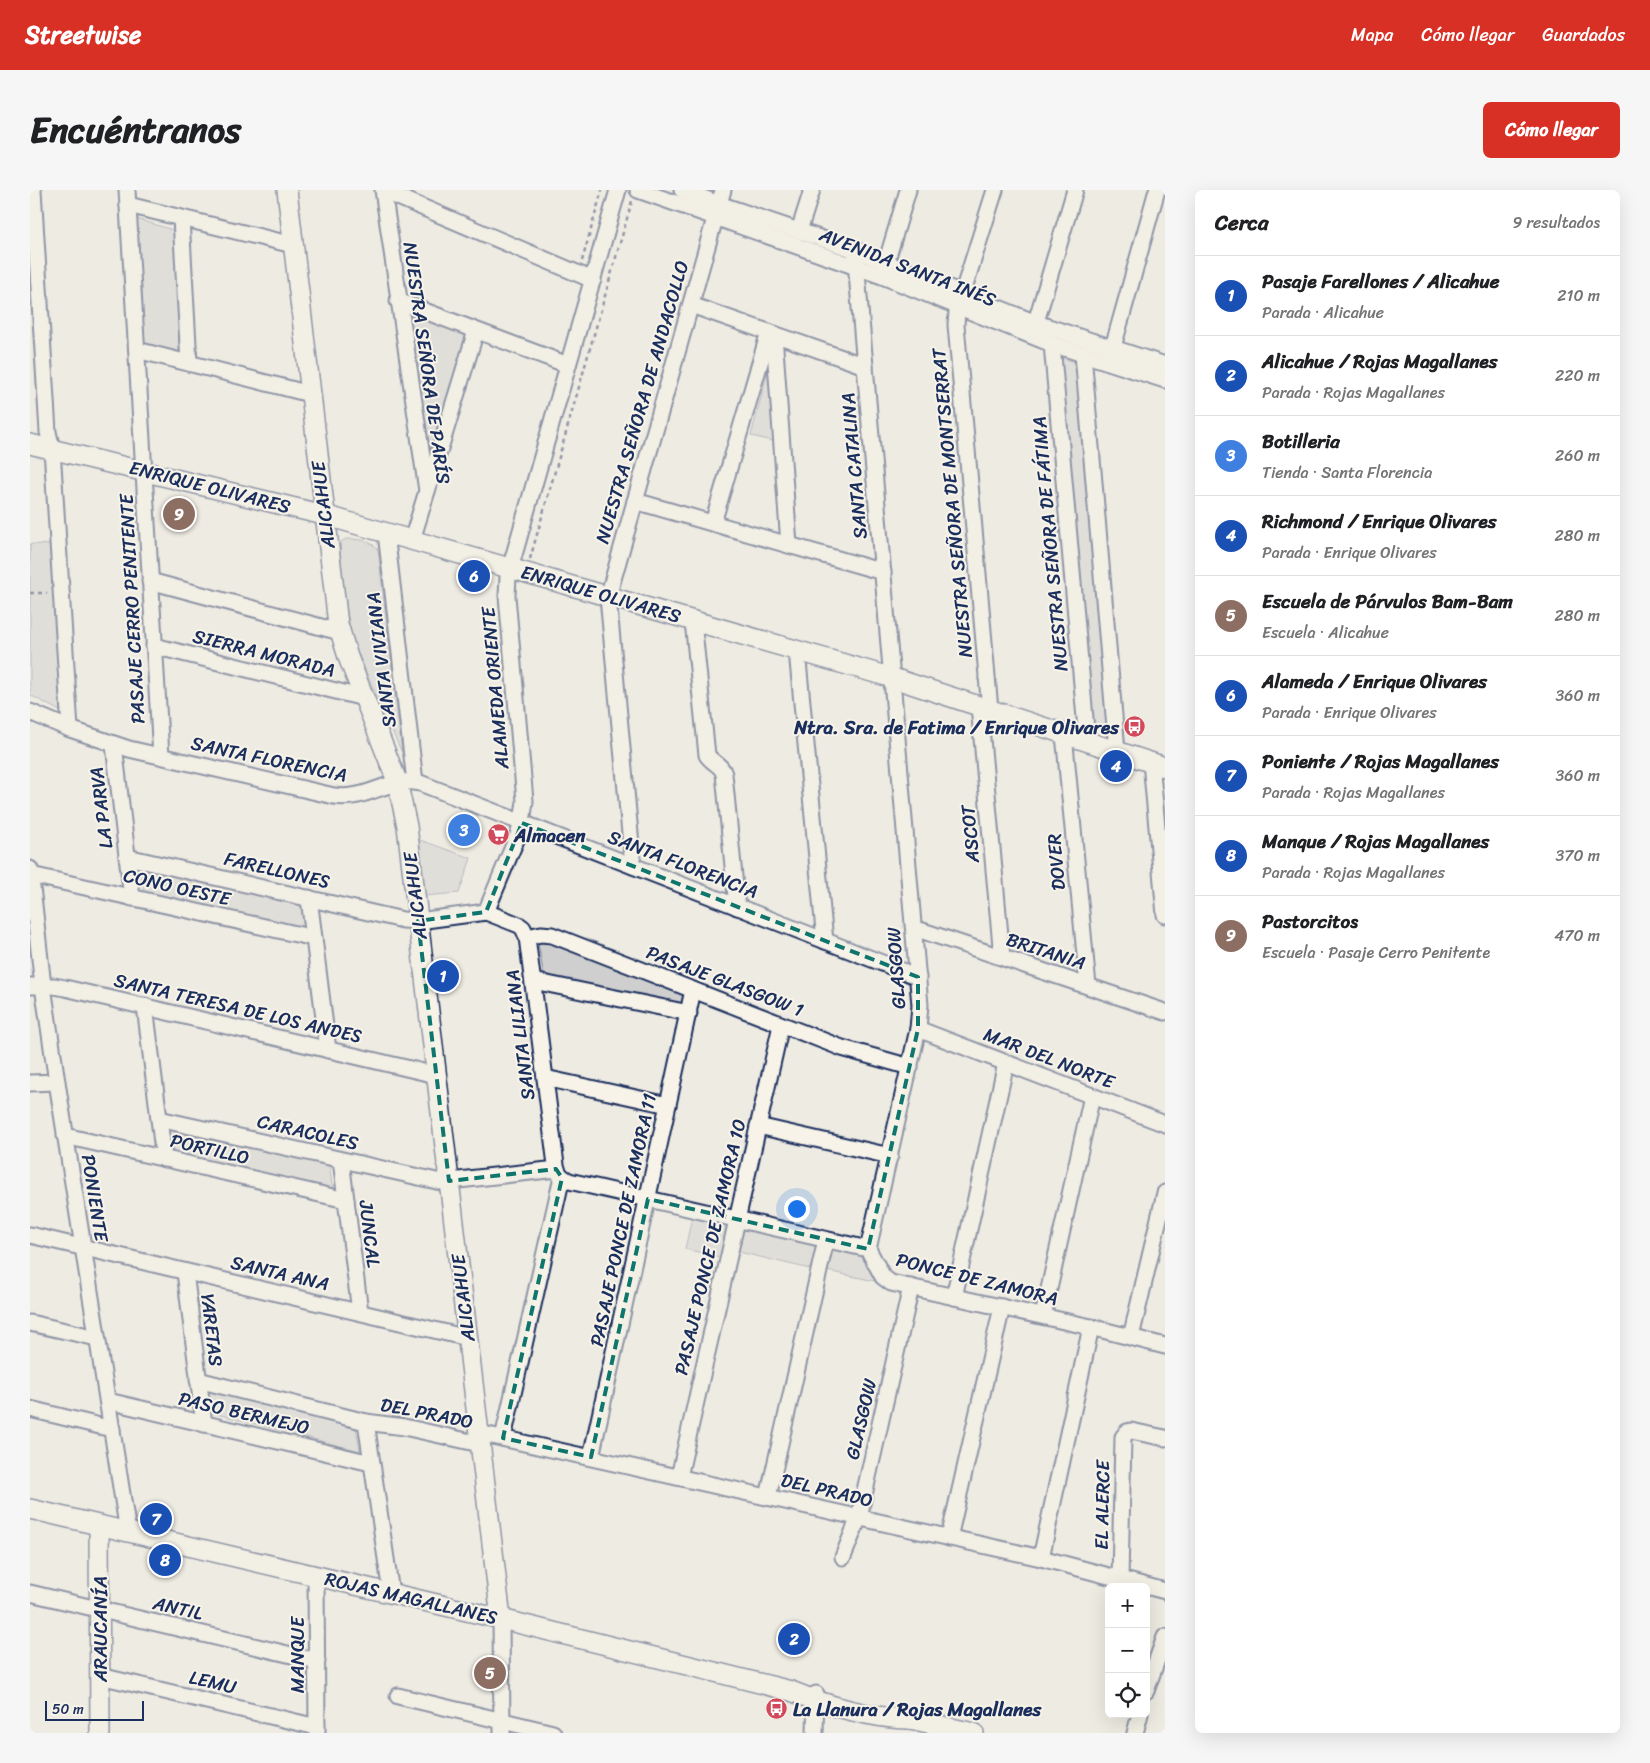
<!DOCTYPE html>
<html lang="es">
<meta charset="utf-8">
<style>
:root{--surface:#fff;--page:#f6f6f6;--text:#202124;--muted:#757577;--line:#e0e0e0;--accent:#d93025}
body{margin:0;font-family:Sriracha,sans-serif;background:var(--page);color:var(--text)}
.controls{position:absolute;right:15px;bottom:15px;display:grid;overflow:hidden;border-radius:8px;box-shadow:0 5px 20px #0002}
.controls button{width:45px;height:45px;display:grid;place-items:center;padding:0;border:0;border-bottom:1px solid var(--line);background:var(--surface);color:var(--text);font:25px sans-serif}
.scale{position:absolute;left:15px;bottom:12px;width:99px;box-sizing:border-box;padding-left:5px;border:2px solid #1b2f5e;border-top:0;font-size:14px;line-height:18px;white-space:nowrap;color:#1b2f5e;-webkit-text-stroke:4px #f7f3e8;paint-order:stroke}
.you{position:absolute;left:766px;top:1018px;width:18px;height:18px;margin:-12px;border:4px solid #fff;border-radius:50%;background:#1a73e8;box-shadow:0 0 0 8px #1a73e833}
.badge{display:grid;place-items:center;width:32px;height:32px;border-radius:50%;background:var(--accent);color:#fff;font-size:16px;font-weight:700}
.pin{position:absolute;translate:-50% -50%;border:2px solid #fff;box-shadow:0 1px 5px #0006}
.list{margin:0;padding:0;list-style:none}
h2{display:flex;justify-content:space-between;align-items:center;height:65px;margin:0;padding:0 20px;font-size:21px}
h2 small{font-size:16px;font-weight:400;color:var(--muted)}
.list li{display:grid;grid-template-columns:32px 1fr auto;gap:15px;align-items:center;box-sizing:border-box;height:80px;padding:0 20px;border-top:1px solid var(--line)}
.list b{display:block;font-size:19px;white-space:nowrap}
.list p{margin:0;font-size:16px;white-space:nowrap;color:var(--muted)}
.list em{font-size:16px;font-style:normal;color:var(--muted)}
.icon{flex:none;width:28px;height:28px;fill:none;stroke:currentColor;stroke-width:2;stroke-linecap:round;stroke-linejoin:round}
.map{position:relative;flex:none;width:1135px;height:1543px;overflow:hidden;border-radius:8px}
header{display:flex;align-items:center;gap:30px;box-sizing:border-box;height:70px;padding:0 25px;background:var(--accent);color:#fff}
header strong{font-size:24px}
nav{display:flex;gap:28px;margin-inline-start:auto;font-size:18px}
.intro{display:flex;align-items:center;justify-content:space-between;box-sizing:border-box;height:120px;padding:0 30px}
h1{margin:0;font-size:35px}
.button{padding:12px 22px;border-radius:8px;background:var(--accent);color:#fff;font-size:18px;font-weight:700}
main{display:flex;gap:30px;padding:0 30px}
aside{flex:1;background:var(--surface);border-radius:8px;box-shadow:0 5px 20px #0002}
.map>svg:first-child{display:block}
</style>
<header>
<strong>Streetwise</strong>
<nav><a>Mapa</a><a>Cómo llegar</a><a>Guardados</a></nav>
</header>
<div class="intro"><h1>Encuéntranos</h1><a class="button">Cómo llegar</a></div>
<main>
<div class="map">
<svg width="1135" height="1543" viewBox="0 0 1135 1543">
<rect width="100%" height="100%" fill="#eeebe2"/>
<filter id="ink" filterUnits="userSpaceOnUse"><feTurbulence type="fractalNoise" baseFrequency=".02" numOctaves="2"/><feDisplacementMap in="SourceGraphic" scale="10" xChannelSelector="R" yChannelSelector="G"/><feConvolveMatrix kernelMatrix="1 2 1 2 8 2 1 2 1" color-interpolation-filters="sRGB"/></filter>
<g filter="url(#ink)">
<!-- green -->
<g fill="#cfcfcf" stroke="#757f96">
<polygon points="104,28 146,41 149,165 111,152"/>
<polygon points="380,120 436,141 438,146 399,271 375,123"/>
<polygon points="1028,167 1049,173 1082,539 1062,532"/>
<polygon points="740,173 743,251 721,246"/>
<path d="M316 349C329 349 341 350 348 360L372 563 322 450 317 422 310 362 311 352Z"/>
<polygon points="0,354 21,355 30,521 0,505"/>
<polygon points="387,649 441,668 429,703 393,706"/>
<polygon points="109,676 275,715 277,741 114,702"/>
<polygon points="514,750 655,806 652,818 514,787 508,753"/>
<polygon points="139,936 299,974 303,1001 143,963"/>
<polygon points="662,1027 697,1034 690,1067 655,1059"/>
<polygon points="712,1037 787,1055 780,1079 705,1061"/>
<polygon points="800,1055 832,1063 846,1085 845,1091 792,1080"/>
<polygon points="178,1201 325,1233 330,1261 179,1222"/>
</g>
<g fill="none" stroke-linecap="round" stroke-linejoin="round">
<defs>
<g id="minor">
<polyline points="3,0 18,242 22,259 40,539"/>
<polyline points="97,0 131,566"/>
<polyline points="353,0 397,301"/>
<polyline points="608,0 852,86 1022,154 1135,190"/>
<polyline points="652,0 689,14 825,60 1006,133 1135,175"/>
<polyline points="354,1 563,90"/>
<polyline points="98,15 263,55"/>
<polyline points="151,28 159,173"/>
<polyline points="769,41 782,0"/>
<polyline points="825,60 890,815 888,839 838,1059"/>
<polyline points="854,80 878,0"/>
<polyline points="368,111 538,175"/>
<polyline points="661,115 835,176"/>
<polyline points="1003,142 1045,0"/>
<polyline points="744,144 759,355"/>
<polyline points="1022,154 1057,551"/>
<polyline points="107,160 280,204"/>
<polyline points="1053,164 1087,561"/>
<polyline points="1080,168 1127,0"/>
<polyline points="605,311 853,382"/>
<polyline points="683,333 739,142"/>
<polyline points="356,343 385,592"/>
<polyline points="382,350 446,141"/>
<polyline points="120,391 310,442"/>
<path d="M663 431 677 565C682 573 692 575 694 584L707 717"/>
<polyline points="124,456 334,508"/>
<polyline points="767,461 795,751"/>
<polyline points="949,516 972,767"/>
<polyline points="960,520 926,135 927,121 965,0"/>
<path d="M0 522 40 539 99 559 304 606C339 611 358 586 390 593L888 787"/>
<polyline points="1034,544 1058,796"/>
<polyline points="84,555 102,708"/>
<polyline points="1121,572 1135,725"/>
<polyline points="97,667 373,730 388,731 456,722 489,735 493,738 497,747 526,975 528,982 532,987"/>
<polyline points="603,676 578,407 693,0"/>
<polyline points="0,679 13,796 27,892 98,1342"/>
<polyline points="1,685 284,748"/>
<polyline points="279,708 298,860"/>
<polyline points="456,722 488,645 492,633 495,611 477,406 478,386 588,0"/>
<polyline points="884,738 1135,822"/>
<polyline points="497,747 511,744 522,745 812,858 880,877"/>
<polyline points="503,791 659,823"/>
<polyline points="0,796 24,796 35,798 406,885"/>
<polyline points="115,816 134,969"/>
<polyline points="888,839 1135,934"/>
<polyline points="515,888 638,915"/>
<polyline points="0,893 27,892"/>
<polyline points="129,929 411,992 527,979"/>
<polyline points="728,936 860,966"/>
<polyline points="35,946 316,1010"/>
<polyline points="311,970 330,1122"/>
<polyline points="532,987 539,991 838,1059 853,1087 861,1093 1061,1137 1135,1156"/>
<polyline points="0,1045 438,1148"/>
<polyline points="155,1082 174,1234"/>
<polyline points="924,1107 976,873"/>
<polyline points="1013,1126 1062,906"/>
<polyline points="0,1133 67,1148"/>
<polyline points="1101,1147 1135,1003"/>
<polyline points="168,1190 336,1232 374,1237 450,1254"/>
<polyline points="78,1211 341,1273"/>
<polyline points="0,1219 82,1239"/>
<polyline points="336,1232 361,1403"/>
<polyline points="449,1243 1011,1368 1135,1401"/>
<polyline points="473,1248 532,987"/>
<polyline points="561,1267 663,800"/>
<polyline points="649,1287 751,835"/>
<polyline points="738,1307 796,1050"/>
<polyline points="919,1348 972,1117"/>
<polyline points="813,1367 829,1327 881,1097"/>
<polyline points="1011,1368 1061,1137"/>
<polyline points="286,1386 287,1543"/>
<polyline points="1090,1390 1093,1247 1097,1242 1101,1241 1135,1248"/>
<polyline points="0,1403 287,1471"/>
<polyline points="471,1429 472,1543"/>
<polyline points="70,1486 287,1537"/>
<polyline points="1116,1501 1135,1447"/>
<polyline points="368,1506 523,1543"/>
<polyline points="785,1543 786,1504"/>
<polyline points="1105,1543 1110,1524"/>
</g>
<g id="tertiary">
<polyline points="257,0 308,434 318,467 367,591 377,636 471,1429"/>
<polyline points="0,254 294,325 863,488 1135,577"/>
<path d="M0 1319 471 1429 761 1501C795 1515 844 1529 880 1529"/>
<polyline points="69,1335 70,1543"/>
<polyline points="870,1525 880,1529 944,1543"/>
</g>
</defs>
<!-- minor casing -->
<use href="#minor" stroke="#1b2f5e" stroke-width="19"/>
<!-- tertiary casing -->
<use href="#tertiary" stroke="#1b2f5e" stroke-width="22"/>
<!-- path -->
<g stroke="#1b2f5e" stroke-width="2.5" stroke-dasharray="4 4" stroke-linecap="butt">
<polyline points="552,71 572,0"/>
<polyline points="500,369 602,11"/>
<polyline points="0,403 17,403"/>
</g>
<!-- minor -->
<use href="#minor" stroke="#f7f3e8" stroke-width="15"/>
<!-- tertiary -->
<use href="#tertiary" stroke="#f7f3e8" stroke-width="19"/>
</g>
</g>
<!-- marked area -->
<path d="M0 0H1135V1543H0ZM492 633 888 787V839L838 1059 618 1009 561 1267 473 1248 532 988 526 979 419 991 388 731 456 722Z" fill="#eeebe2" fill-opacity=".55" fill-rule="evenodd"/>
<path fill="none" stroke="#0f766e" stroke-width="4" stroke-dasharray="10 6" stroke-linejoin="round" d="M492 633 888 787V839L838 1059 618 1009 561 1267 473 1248 532 988 526 979 419 991 388 731 456 722Z"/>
<!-- icons -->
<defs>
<symbol id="bus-disc" viewBox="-11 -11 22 22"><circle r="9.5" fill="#d1495b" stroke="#f7f3e8"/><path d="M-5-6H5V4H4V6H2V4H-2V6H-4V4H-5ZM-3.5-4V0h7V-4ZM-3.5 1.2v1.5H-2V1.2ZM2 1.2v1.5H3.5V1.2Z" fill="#fff"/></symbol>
<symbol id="supermarket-disc" viewBox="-11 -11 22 22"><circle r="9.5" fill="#d1495b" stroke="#f7f3e8"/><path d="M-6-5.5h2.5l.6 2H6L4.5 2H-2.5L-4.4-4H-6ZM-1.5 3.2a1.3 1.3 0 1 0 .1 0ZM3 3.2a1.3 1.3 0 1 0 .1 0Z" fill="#fff"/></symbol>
</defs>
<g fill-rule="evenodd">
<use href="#bus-disc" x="1092" y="524" width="25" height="25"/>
<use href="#supermarket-disc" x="456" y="632" width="25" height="25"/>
<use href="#bus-disc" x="734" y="1506" width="25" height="25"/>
</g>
<g text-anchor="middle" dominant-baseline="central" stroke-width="4" stroke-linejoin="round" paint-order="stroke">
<!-- street labels -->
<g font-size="19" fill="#1b2f5e" stroke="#f7f3e8">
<text transform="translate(878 77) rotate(21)">AVENIDA SANTA INÉS</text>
<text transform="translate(397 173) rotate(82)">NUESTRA SEÑORA DE PARÍS</text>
<text transform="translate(612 212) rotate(-74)">NUESTRA SEÑORA DE ANDACOLLO</text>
<text transform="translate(824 276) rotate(-95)">SANTA CATALINA</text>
<text transform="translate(180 297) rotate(14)">ENRIQUE OLIVARES</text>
<text transform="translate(922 313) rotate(-95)">NUESTRA SEÑORA DE MONTSERRAT</text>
<text transform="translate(293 315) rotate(-97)">ALICAHUE</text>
<text transform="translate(1020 354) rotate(-95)">NUESTRA SEÑORA DE FÁTIMA</text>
<text transform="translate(571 404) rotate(16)">ENRIQUE OLIVARES</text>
<text transform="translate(102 419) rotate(-93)">PASAJE CERRO PENITENTE</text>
<text transform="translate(234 463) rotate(14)">SIERRA MORADA</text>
<text transform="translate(351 470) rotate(-97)">SANTA VIVIANA</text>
<text transform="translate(465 498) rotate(-95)">ALAMEDA ORIENTE</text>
<text transform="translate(239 569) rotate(12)">SANTA FLORENCIA</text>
<text transform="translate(71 618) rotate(-97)">LA PARVA</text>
<text transform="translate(940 644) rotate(-95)">ASCOT</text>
<text transform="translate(1026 672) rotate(-95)">DOVER</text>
<text transform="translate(653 674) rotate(21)">SANTA FLORENCIA</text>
<text transform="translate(247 680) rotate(13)">FARELLONES</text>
<text transform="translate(147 697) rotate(13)">CONO OESTE</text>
<text transform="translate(385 706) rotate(-97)">ALICAHUE</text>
<text transform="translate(1016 761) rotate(18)">BRITANIA</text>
<text transform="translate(866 778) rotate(-94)">GLASGOW</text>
<text transform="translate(695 791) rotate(21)">PASAJE GLASGOW 1</text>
<text transform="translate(208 818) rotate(13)">SANTA TERESA DE LOS ANDES</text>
<text transform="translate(490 845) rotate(-97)">SANTA LILIANA</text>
<text transform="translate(1019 868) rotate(21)">MAR DEL NORTE</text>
<text transform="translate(278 942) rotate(13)">CARACOLES</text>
<text transform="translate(180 959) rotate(13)">PORTILLO</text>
<text transform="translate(65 1008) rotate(81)">PONIENTE</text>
<text transform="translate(593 1030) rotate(-78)">PASAJE PONCE DE ZAMORA 11</text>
<text transform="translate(340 1044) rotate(83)">JUNCAL</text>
<text transform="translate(680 1057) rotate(-77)">PASAJE PONCE DE ZAMORA 10</text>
<text transform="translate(250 1083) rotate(13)">SANTA ANA</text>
<text transform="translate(947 1089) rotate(14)">PONCE DE ZAMORA</text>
<text transform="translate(433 1108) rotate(-97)">ALICAHUE</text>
<text transform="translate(182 1140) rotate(83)">YARETAS</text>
<text transform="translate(214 1223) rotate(13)">PASO BERMEJO</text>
<text transform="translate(397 1223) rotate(11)">DEL PRADO</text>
<text transform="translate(831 1229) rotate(-77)">GLASGOW</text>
<text transform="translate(797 1300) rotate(13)">DEL PRADO</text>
<text transform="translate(1072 1315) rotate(-89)">EL ALERCE</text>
<text transform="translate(381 1408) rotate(13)">ROJAS MAGALLANES</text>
<text transform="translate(148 1418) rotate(13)">ANTIL</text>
<text transform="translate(70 1439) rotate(-90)">ARAUCANÍA</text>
<text transform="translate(267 1465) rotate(-90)">MANQUE</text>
<text transform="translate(183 1492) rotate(13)">LEMU</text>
</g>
<!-- poi labels -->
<g font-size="19" font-weight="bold" fill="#1b2f5e" stroke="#f7f3e8" text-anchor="start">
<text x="1089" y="537" text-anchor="end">Ntra. Sra. de Fatima / Enrique Olivares</text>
<text x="484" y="645">Almacen</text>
<text x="763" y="1519">La Llanura / Rojas Magallanes</text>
</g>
</g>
</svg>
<div class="controls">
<button>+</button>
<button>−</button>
<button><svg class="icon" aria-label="locate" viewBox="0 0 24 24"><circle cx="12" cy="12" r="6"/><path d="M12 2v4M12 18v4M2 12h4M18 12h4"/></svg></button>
</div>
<div class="scale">50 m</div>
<div class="you"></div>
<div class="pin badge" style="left:413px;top:786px;background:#1a4fb4">1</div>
<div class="pin badge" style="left:764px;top:1449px;background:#1a4fb4">2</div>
<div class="pin badge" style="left:434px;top:640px;background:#3f7fe0">3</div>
<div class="pin badge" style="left:1086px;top:576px;background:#1a4fb4">4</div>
<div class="pin badge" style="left:460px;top:1483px;background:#8d6e63">5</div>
<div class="pin badge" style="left:444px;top:386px;background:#1a4fb4">6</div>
<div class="pin badge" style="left:126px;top:1329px;background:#1a4fb4">7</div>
<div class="pin badge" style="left:135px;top:1370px;background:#1a4fb4">8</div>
<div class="pin badge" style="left:149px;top:324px;background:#8d6e63">9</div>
</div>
<aside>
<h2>Cerca<small>9 resultados</small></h2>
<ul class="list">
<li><span class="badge" style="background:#1a4fb4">1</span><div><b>Pasaje Farellones / Alicahue</b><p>Parada · Alicahue</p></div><em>210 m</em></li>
<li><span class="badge" style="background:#1a4fb4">2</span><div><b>Alicahue / Rojas Magallanes</b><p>Parada · Rojas Magallanes</p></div><em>220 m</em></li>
<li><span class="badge" style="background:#3f7fe0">3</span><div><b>Botilleria</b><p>Tienda · Santa Florencia</p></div><em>260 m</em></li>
<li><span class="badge" style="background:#1a4fb4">4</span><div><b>Richmond / Enrique Olivares</b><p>Parada · Enrique Olivares</p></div><em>280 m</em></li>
<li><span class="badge" style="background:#8d6e63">5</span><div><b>Escuela de Párvulos Bam-Bam</b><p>Escuela · Alicahue</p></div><em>280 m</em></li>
<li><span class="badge" style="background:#1a4fb4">6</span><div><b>Alameda / Enrique Olivares</b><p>Parada · Enrique Olivares</p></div><em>360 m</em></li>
<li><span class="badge" style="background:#1a4fb4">7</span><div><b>Poniente / Rojas Magallanes</b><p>Parada · Rojas Magallanes</p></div><em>360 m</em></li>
<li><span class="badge" style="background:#1a4fb4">8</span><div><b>Manque / Rojas Magallanes</b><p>Parada · Rojas Magallanes</p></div><em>370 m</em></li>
<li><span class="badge" style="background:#8d6e63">9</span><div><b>Pastorcitos</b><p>Escuela · Pasaje Cerro Penitente</p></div><em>470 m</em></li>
</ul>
</aside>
</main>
